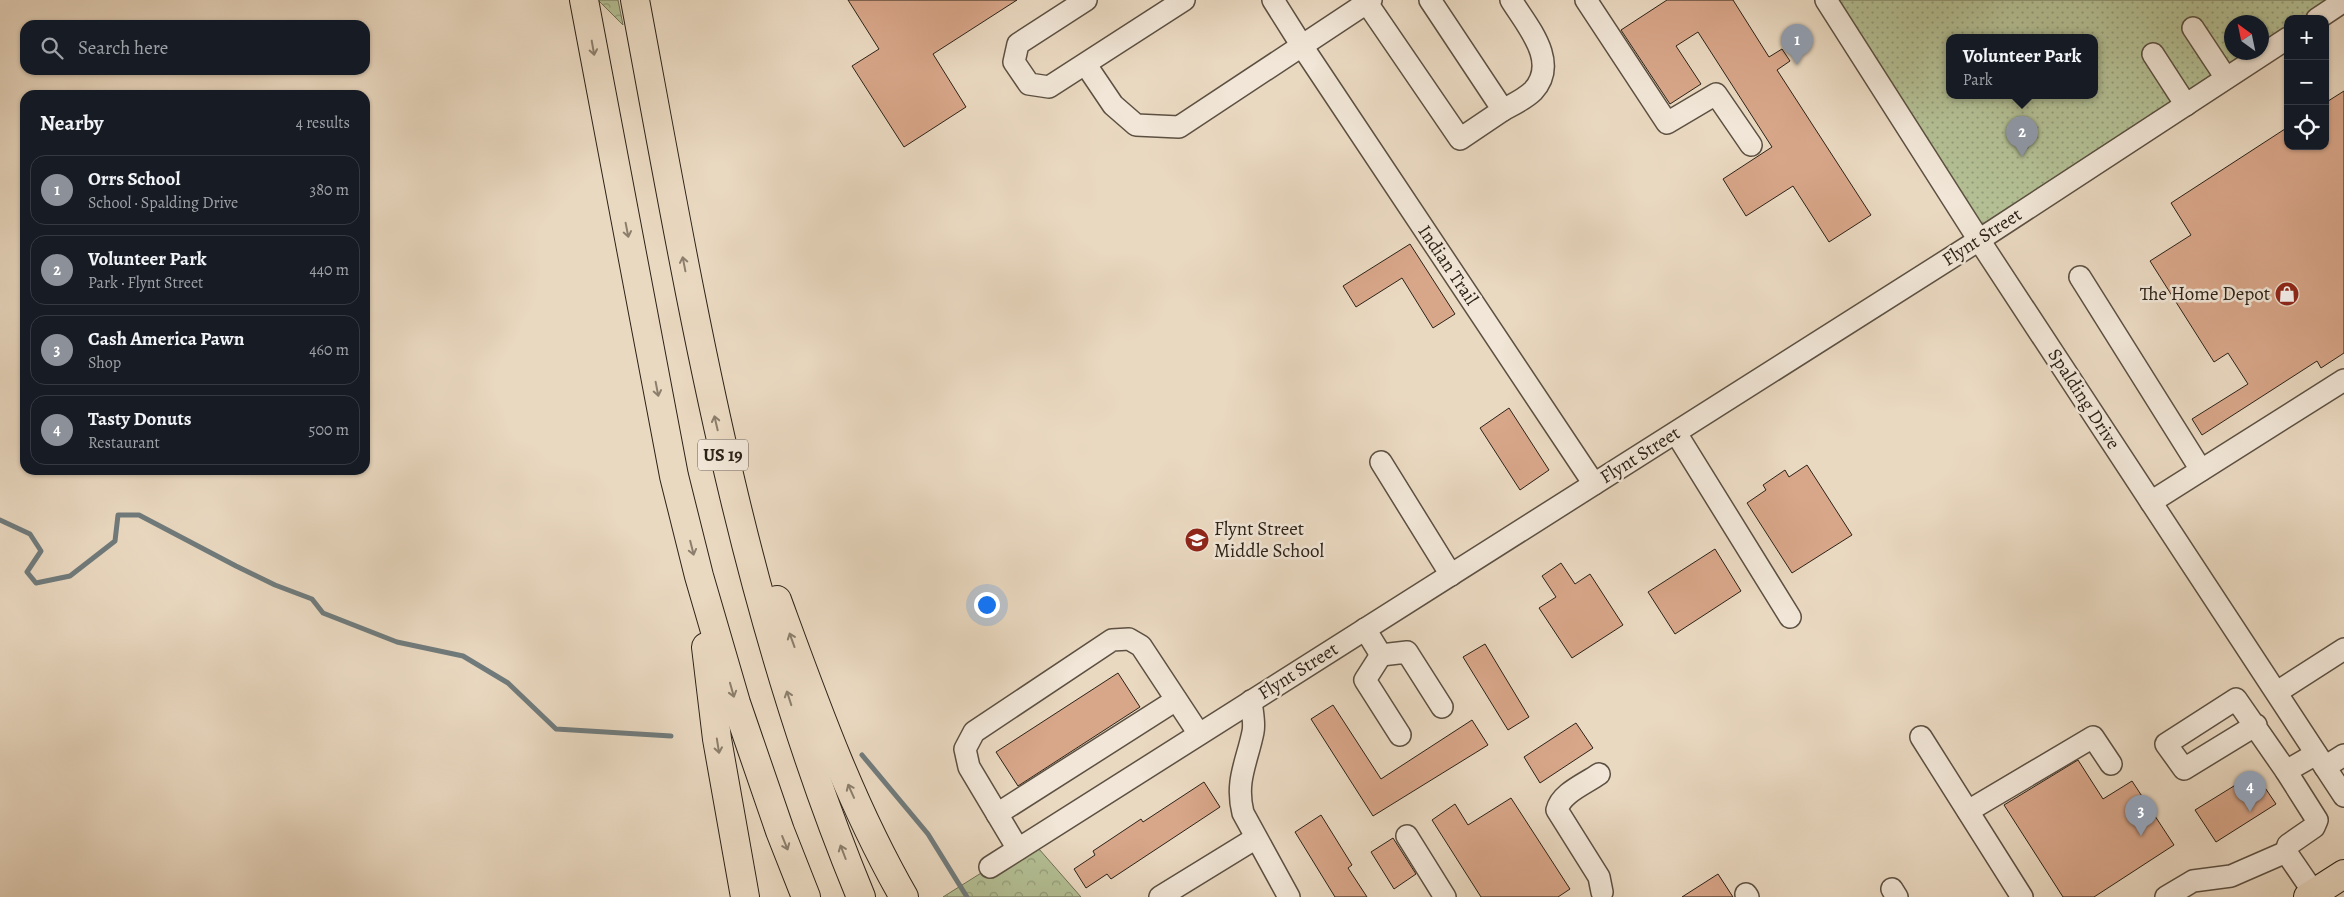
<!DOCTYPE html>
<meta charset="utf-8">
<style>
:root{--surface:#171b24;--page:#20242c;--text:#f1f3f6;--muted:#9ea1a6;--line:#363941;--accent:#8c9099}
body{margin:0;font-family:Alegreya,serif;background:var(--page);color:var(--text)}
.controls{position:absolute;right:15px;top:15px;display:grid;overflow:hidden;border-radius:10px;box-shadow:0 1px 4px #0004}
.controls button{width:45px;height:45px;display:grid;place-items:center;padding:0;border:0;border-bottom:1px solid var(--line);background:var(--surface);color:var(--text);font:25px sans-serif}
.compass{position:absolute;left:2224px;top:15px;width:45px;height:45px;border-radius:50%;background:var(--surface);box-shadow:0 1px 4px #0004;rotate:327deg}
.you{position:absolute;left:986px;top:604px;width:18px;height:18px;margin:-12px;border:4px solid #fff;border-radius:50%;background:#1a73e8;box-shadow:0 0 0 8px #1a73e833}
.badge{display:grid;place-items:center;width:32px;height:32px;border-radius:50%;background:var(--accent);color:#fff;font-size:16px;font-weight:700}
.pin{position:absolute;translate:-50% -41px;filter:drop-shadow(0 1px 2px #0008)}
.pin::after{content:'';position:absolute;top:26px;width:18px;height:15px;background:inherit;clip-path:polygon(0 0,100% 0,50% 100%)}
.popup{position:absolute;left:1946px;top:34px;width:152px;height:65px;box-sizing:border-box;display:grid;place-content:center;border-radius:10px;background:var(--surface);filter:drop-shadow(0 1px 4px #0005);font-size:16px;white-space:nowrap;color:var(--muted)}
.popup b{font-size:19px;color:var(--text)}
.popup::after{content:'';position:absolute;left:50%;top:100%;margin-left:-10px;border:10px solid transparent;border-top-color:var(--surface)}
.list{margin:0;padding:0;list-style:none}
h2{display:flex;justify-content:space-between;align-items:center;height:65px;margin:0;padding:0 20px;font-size:21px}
h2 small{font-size:16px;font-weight:400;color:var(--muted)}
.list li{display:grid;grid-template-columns:32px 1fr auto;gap:15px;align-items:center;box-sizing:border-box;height:70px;margin:0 10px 10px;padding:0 10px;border:1px solid var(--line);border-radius:15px}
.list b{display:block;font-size:19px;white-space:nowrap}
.list p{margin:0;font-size:16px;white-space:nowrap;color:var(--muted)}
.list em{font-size:16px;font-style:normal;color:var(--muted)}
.icon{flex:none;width:28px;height:28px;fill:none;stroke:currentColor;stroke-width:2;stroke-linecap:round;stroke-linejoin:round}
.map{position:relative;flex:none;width:2344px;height:897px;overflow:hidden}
.search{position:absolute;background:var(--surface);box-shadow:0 1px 4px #0004;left:20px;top:20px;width:350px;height:55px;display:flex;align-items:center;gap:12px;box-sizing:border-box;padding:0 18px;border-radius:15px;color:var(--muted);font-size:19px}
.panel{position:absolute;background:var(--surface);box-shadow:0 1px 4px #0004;left:20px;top:90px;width:350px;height:385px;border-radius:15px}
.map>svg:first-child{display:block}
</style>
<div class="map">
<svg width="2344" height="897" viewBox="0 0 2344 897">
<defs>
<pattern id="forest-crowns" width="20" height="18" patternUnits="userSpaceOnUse" patternTransform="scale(1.25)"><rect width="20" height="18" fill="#b4c095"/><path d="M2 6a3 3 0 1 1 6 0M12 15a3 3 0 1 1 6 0" fill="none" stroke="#939c79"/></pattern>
<pattern id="park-dots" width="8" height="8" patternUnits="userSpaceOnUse" patternTransform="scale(1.25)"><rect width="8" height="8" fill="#b4c095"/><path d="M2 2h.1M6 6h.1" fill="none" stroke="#939c79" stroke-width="1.8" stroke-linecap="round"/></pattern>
</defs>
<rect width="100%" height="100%" fill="#ead9c1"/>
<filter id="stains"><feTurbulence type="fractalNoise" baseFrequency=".004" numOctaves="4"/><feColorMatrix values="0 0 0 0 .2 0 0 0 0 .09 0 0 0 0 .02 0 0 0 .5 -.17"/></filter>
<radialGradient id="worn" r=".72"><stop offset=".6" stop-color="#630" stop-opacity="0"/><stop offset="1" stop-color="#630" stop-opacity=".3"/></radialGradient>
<!-- forest -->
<g fill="url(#forest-crowns)" stroke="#707156">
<polygon points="598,0 618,0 623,25"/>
<polygon points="1032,841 1081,897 943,897"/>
</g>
<!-- park -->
<path fill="url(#park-dots)" stroke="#707156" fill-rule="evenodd" d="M1838 0H2341L2313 19H2288V36L1988 236ZM2232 22H2262V52H2232ZM1950 38H2094V96H1950Z"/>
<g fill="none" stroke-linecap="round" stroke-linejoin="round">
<!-- stream -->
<g stroke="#707b7c" stroke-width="5">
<polyline points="0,520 30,534 41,551 27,572 36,583 70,576 115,541 118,515 139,515 236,566 275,585 312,599 323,613 397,642 463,656 508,683 556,729 671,736"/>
<polyline points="862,755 928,834 967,897"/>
</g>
</g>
<!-- building -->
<g fill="#d8a689" stroke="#2c2218">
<polygon points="848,0 1017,0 933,54 966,107 904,147 852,66 879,49"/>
<polygon points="1667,0 1733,0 1769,57 1782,49 1790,61 1777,70 1871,215 1829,242 1793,186 1746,216 1723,179 1772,147 1698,32 1676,46 1701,84 1670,104 1621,30"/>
<polygon points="2344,91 2344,353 2321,368 2317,361 2202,435 2192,419 2248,384 2228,353 2214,362 2150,261 2191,235 2171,203 2288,127 2288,146 2325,146 2325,103"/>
<polygon points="1410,244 1455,314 1433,328 1402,278 1356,307 1343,286"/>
<polygon points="1509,408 1549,470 1520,490 1480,428"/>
<polygon points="1807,465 1852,535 1792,573 1747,503 1766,490 1763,485 1785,470 1789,477"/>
<polygon points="1715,549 1741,591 1675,634 1648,592"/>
<polygon points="1561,563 1575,584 1590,574 1623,625 1572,658 1539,608 1556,597 1542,576"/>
<polygon points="1485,644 1529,717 1508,730 1463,657"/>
<polygon points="1118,673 1140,707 1018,786 996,752"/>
<polygon points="1333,705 1381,779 1472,720 1488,745 1373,816 1311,719"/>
<polygon points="1576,723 1593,748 1540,783 1524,757"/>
<polygon points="2078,760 2103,799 2132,781 2174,845 2094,897 2063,897 2004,805"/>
<polygon points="2255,773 2276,804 2216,842 2195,810"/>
<polygon points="1204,782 1220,807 1111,879 1107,874 1086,888 1074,869 1095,855 1093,851 1141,819 1143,822"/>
<polygon points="1511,798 1570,889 1558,897 1481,897 1432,820 1455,804 1468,825"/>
<polygon points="1321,815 1352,865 1348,868 1367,897 1335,897 1295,832"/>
<polygon points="1393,838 1416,874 1394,889 1371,852"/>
<polygon points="1718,874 1733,897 1682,897"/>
</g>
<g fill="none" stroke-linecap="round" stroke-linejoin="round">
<defs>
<g id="minor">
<polyline points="1086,0 1018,44 1014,62 1029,84 1049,87 1184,0"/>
<polyline points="1273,0 1302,46 1594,484"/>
<polyline points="1586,0 1667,123 1716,94 1751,145"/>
<polyline points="1826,0 1979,240 2344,796"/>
<polyline points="1367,3 1460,139 1503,110 1430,0"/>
<polyline points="2317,19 2344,1"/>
<polyline points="2193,28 2226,78"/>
<polyline points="2153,54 2186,105"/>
<polyline points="1086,65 1113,105 1136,125 1179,127 1371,0"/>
<path d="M1503 110C1512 105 1525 99 1533 91 1560 62 1527 26 1511 0"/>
<polyline points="2080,277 2201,470"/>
<polyline points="1676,433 1790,617"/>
<polyline points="1381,462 1451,575"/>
<polyline points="2151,502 2344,380"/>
<polyline points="1365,629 1381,655 1407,652 1442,707"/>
<polyline points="1381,655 1365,680 1400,735"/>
<polyline points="2277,692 2344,649"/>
<path d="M1251 701C1252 711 1255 723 1253 732 1247 762 1235 781 1243 813L1289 897"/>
<polyline points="2256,725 2184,769 2166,744 2236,699 2286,771"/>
<polyline points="1921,737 2022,897"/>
<polyline points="2325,767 2344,755"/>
<path d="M1599 774C1585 784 1561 793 1557 810L1599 877 1602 892"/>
<polyline points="1968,811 2093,737 2111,764"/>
<polyline points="997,814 1176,700"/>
<polyline points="1407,836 1445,897"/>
<polyline points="1018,849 969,767 965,749 974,732 1112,640 1129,639 1141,646 1199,734"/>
<polyline points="990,867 1979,240 2288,38"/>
<polyline points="1892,889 1897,897"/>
<polyline points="2314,893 2286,852 2288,845 2314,827 2317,820 2286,771 2316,754"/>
<polyline points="1746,894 1748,897"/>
<polyline points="1160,897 1256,838"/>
<polyline points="2166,897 2193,881 2231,876 2286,852"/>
</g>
<polyline id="major" points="2308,897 2344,874"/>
<g id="highway">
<polyline points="584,0 674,476 699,576 736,703 780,831 806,897"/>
<path d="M635 0C692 305 741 608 861 897"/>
<path d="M777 600C814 701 850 803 904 897"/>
<polyline points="706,647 717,739 745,897"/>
</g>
</defs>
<!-- minor casing -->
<use href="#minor" stroke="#5c5042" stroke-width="24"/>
<!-- major casing -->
<use href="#major" stroke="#2c2218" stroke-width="30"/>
<!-- highway casing -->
<use href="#highway" stroke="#2c2218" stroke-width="30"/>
<!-- minor -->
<use href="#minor" stroke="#f1e6d7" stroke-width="21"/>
<!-- major -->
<use href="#major" stroke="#ead9c1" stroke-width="28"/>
<!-- highway -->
<use href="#highway" stroke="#ead9c1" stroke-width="28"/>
</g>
<!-- one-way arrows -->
<defs><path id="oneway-shaft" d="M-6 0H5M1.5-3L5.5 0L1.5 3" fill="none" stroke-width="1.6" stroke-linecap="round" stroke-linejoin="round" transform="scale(1.25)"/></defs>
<g stroke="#8b7e6c">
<use href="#oneway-shaft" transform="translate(593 48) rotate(80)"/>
<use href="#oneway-shaft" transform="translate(627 230) rotate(79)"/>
<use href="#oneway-shaft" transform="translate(684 264) rotate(-101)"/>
<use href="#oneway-shaft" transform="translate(657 389) rotate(79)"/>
<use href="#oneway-shaft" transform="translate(716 423) rotate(-103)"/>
<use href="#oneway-shaft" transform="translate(692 548) rotate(76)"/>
<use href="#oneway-shaft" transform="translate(792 640) rotate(-110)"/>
<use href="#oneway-shaft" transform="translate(732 690) rotate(74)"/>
<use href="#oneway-shaft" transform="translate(789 698) rotate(-108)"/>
<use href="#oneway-shaft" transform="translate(718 746) rotate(81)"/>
<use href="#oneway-shaft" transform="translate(851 791) rotate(-114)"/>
<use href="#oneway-shaft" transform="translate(785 843) rotate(68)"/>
<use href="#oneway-shaft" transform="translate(843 852) rotate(-111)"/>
</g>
<!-- icons -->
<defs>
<symbol id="shop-disc" viewBox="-11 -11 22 22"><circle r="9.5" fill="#8f2418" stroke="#f1e6d7"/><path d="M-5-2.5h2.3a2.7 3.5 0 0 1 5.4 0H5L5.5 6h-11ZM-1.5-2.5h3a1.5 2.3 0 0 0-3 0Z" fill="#fff"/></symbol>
<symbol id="school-disc" viewBox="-11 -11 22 22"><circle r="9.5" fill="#8f2418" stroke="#f1e6d7"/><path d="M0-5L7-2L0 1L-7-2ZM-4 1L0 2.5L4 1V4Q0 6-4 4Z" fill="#fff"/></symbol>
</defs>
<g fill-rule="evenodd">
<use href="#shop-disc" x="2273" y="280" width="28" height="28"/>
<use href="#school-disc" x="1183" y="526" width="28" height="28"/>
</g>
<g text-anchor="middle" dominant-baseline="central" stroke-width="5" stroke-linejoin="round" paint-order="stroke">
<!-- shield labels -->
<rect fill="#f1e6d7" stroke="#675d51" stroke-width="1" x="698" y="439.5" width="50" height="31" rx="4"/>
<g font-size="18" font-weight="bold" fill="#2c2218">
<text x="723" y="455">US 19</text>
</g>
<!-- street labels -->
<g font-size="19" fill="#2c2218" stroke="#f1e6d7">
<text transform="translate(1982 237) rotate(-33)">Flynt Street</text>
<text transform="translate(1448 265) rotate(56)">Indian Trail</text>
<text transform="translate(2084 399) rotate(57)">Spalding Drive</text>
<text transform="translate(1640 455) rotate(-32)">Flynt Street</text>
<text transform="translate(1298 671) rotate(-32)">Flynt Street</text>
</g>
<!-- poi labels -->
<g font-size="19" fill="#2c2218" stroke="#f1e6d7" text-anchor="end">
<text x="2270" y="294">The Home Depot</text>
<text x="1214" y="529" text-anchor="start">Flynt Street<tspan x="1214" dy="22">Middle School</tspan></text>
</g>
</g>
<rect width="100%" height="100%" filter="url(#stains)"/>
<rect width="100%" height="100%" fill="url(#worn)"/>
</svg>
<div class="controls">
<button>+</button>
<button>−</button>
<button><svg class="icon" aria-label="locate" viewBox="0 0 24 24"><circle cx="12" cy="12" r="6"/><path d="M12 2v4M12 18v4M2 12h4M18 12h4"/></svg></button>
</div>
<svg class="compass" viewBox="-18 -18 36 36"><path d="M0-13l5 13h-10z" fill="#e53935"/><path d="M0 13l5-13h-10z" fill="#9ea1a6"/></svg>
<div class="you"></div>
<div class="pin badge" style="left:1797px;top:65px">1</div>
<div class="pin badge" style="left:2022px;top:157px">2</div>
<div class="popup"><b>Volunteer Park</b>Park</div>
<div class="pin badge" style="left:2141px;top:836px">3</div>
<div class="pin badge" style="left:2250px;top:812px">4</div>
<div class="search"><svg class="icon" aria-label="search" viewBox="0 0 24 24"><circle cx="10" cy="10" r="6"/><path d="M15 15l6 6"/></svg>Search here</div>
<section class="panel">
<h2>Nearby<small>4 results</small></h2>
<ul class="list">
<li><span class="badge">1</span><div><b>Orrs School</b><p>School · Spalding Drive</p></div><em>380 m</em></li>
<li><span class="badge">2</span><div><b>Volunteer Park</b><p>Park · Flynt Street</p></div><em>440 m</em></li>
<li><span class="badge">3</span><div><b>Cash America Pawn</b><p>Shop</p></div><em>460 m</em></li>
<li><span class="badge">4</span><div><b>Tasty Donuts</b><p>Restaurant</p></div><em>500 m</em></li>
</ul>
</section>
</div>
